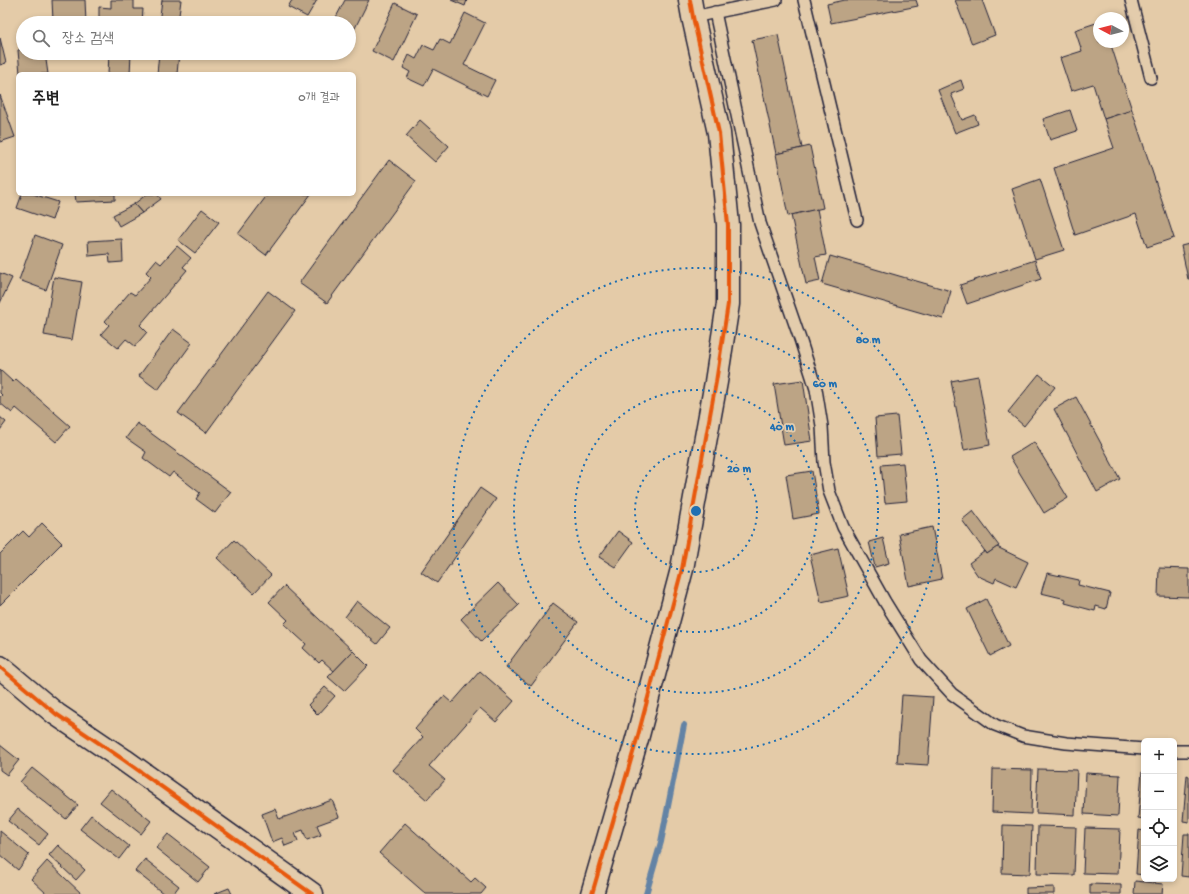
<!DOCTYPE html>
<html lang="ko">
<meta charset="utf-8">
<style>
:root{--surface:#fff;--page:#f6f6f6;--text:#222;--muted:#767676;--line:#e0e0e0}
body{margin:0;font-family:"Gochi Hand","Poor Story",sans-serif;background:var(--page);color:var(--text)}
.controls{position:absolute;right:12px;bottom:12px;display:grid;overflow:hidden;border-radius:6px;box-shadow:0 2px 6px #0003}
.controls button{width:36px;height:36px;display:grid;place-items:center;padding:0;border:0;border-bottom:1px solid var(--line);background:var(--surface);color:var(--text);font:20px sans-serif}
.compass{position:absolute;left:1093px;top:12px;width:36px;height:36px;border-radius:50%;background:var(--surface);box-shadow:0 2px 6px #0003;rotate:277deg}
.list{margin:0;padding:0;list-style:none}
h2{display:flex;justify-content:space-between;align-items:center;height:52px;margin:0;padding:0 16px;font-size:17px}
h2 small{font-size:13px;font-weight:400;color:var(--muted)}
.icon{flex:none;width:22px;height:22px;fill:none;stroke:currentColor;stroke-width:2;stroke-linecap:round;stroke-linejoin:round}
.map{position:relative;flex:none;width:1189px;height:894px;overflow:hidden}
.search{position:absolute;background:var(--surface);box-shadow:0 2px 6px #0003;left:16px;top:16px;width:340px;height:44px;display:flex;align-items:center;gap:10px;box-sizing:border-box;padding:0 14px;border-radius:22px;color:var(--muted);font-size:15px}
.panel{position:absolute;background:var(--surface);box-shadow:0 2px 6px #0003;left:16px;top:72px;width:340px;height:124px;border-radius:6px}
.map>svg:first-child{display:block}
</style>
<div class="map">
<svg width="1189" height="894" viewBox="0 0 1189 894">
<rect width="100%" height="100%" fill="#e4cba8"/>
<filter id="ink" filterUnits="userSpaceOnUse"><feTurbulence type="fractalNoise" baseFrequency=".025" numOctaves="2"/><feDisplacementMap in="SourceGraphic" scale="8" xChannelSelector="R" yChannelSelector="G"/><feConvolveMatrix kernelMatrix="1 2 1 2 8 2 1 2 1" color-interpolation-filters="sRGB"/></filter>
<g filter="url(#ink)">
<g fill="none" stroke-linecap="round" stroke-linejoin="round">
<!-- stream -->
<polyline stroke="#6383a5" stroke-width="6" points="646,894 661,842 684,725"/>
</g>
<!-- building -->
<g fill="#bca485" stroke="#22223b">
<polygon points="52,0 85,0 86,23 59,23 59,21 53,21"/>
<polygon points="111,0 134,0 134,9 143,9 142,23 99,23 99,7 111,8"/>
<polygon points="162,0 181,0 178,23 159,23"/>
<polygon points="292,0 317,0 307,17 288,7"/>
<polygon points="345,0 369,0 349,40 349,23 333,23"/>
<polygon points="451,0 467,0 465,6"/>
<polygon points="845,0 916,0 918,6 831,23 827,4"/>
<polygon points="955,0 982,0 995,35 972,44"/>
<polygon points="395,3 417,14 394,62 372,51"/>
<polygon points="465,13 485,23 464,65 495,80 487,96 433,69 424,86 407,78 410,72 403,68 409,55 416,59 423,45 434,50 440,39 450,44"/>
<polygon points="1099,22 1099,42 1110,42 1132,110 1104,119 1093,84 1071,91 1060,58 1082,51 1075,30"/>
<polygon points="778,35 802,148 776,154 752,40"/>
<polygon points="0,38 6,63 0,65"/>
<polygon points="23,49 23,53 45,53 48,74 20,74 18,50"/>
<polygon points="109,53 131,53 130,74 108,74"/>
<polygon points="159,53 179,53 177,74 157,74"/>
<polygon points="961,80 964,89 951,94 962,120 975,115 978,124 955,133 938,90"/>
<polygon points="0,95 15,137 0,142"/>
<polygon points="1070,110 1077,131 1050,140 1043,119"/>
<polygon points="1132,110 1174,238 1147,247 1136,214 1075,235 1054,168 1114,148 1104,119"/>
<polygon points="420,120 449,146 435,162 406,136"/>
<polygon points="810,146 823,208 788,216 776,154"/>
<polygon points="389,160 416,181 327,303 299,283"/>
<polygon points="1040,179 1064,250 1035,259 1012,189"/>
<polygon points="22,194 33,194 58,202 52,220 17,208"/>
<polygon points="75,194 115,194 115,200 76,202"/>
<polygon points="147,194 157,194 161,199 142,213 134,204"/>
<polygon points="268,194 311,194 266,255 238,234"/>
<polygon points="134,204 142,213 119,226 113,215"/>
<polygon points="202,209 219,222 195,253 178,240"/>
<polygon points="817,209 826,255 815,257 820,281 806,284 791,215"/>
<polygon points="35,235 62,245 46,290 19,280"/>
<polygon points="122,239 123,262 110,263 109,254 89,256 88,241"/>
<polygon points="1189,244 1189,279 1188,279 1181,246"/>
<polygon points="177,246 191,258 183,267 187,270 140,325 147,332 135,346 126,339 118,348 101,334 109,325 105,321 130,292 135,295 151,277 146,272 156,260 161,264"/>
<polygon points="830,256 951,291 943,319 822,284"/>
<polygon points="1035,260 1041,279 967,304 960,285"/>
<polygon points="0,273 12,278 0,303"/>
<polygon points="54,277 82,282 72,340 44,335"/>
<polygon points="268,291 295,311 206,433 178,413"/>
<polygon points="173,329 192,343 158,390 139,376"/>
<polygon points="0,370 13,382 16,379 70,426 56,442 16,408 12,413 0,403 0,397 2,395 0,393"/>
<polygon points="1039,374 1055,387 1024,426 1008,412"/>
<polygon points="978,376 990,445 964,450 951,381"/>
<polygon points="803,380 812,441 784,445 774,384"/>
<polygon points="1076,397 1120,479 1097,492 1054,409"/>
<polygon points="897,416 901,454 878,456 875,418"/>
<polygon points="0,417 6,422 0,430"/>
<polygon points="137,423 231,492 215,513 196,499 200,493 173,472 169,477 143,458 146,452 126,438"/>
<polygon points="1034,442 1068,498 1044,513 1010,457"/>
<polygon points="903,463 907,501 885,503 881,465"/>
<polygon points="812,471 819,514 793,519 786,475"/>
<polygon points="480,488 496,499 437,583 421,572"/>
<polygon points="973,511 999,546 987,554 962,520"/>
<polygon points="42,523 62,543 0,605 0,554 23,531 29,537"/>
<polygon points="932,527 942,579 909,586 899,534"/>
<polygon points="618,531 633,542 615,567 599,557"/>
<polygon points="883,538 889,563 875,567 869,542"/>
<polygon points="234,540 271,575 254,593 217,558"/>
<polygon points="997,547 1028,562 1016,587 996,578 994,583 978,576 969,563 985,551 987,554"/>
<polygon points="838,548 849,596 821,602 810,555"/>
<polygon points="1159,568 1189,569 1189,597 1158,596"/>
<polygon points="1047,573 1079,580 1078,585 1110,593 1106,609 1096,606 1095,611 1065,603 1066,599 1041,593"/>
<polygon points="498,583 519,605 481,641 461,619"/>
<polygon points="284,586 353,651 334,671 322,660 319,663 303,648 306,644 284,624 288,620 269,602"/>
<polygon points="986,599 1009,646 990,656 967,609"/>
<polygon points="357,601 390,628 377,644 345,617"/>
<polygon points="553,603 578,622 531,686 506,667"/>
<polygon points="353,651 368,666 344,691 328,677"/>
<polygon points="480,671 514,701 496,722 480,708 429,766 445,780 427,800 393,770 423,737 415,729 444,696 452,703"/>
<polygon points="325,687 335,696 318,715 308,705"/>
<polygon points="902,695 933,697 928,765 897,763"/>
<polygon points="0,745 19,760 7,775 0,770"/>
<polygon points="32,768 78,805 66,819 20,782"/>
<polygon points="993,769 1032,770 1031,814 992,812"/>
<polygon points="1038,769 1077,770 1075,815 1036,813"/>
<polygon points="1142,772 1144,772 1144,819 1138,818"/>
<polygon points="1086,773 1120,775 1118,816 1084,814"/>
<polygon points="1187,775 1189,776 1189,822 1183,821"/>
<polygon points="111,789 151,821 141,834 100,802"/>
<polygon points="332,800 339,817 317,825 321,835 307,840 303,830 295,833 298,841 285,846 282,838 272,842 262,814 275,809 279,819"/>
<polygon points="18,809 48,834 39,845 8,821"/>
<polygon points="91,815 129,846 119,859 80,829"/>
<polygon points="405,823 471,882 475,878 486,888 481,894 426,894 379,853"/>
<polygon points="1003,825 1032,826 1030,874 1002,873"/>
<polygon points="1038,826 1076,827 1074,875 1037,874"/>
<polygon points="1085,828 1120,829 1118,874 1083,873"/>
<polygon points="1139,830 1144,831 1144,875 1136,874"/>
<polygon points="0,831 29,855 18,870 0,855"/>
<polygon points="168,834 210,867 198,882 156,848"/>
<polygon points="1184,834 1189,834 1189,877 1181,876"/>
<polygon points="58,845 85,870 76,880 49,855"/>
<polygon points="145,859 179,886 173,894 164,894 135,871"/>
<polygon points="47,861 82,894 47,894 31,879"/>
<polygon points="1135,881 1163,884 1162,894 1134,894"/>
<polygon points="1090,884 1121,885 1121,894 1090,894"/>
<polygon points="1054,887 1054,894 1026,894 1026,888"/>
<polygon points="229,888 232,894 214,894"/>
</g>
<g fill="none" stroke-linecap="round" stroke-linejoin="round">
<defs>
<g id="service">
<polyline points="804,0 857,220"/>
<polyline points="1131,0 1151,78"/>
<polyline points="715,12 760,223 801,342 816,389 822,426 824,462 829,491 843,527 885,602 921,660 952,694 995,725 1023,736 1066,743 1144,749"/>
<polyline points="693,17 776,0"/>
<polyline points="1174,751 1189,751"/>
</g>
<g id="tertiary">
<polyline points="0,667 56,714 124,760 312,894"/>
<polyline points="592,894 637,739 682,569 716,382 728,304 728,225 719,133 693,17 690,0"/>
</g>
</defs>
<!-- service casing -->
<use href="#service" stroke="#22223b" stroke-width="14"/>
<!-- tertiary casing -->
<use href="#tertiary" stroke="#22223b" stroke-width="25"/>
<!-- service -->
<use href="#service" stroke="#e3ccac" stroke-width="11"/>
<!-- tertiary -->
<use href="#tertiary" stroke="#e3ccac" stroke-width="22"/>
<defs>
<g id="cycleway">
<polyline points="0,667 56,714 124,760 312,894"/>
<polyline points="592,894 637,739 682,569 716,382 728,304 728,225 719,133 693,17 690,0"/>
</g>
</defs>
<!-- cycleway casing -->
<use href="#cycleway" stroke="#e3ccac" stroke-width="6"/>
<!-- cycleway -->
<use href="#cycleway" stroke="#e8590c" stroke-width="4"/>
</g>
</g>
<!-- distance rings -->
<g fill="none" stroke="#1f6fb2" stroke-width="2" stroke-dasharray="2 4">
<circle cx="696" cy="511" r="61"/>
<circle cx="696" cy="511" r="121"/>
<circle cx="696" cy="511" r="182"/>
<circle cx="696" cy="511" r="243"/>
</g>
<circle cx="696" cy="511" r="6" fill="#1f6fb2" stroke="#e3ccac" stroke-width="2"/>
<g font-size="12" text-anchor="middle" font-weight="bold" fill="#1f6fb2" stroke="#e3ccac" stroke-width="3.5" stroke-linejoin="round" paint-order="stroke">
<text x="868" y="343">80 m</text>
<text x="825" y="387">60 m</text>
<text x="782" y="430">40 m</text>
<text x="739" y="472">20 m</text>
</g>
</svg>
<div class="controls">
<button>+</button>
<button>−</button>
<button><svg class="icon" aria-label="locate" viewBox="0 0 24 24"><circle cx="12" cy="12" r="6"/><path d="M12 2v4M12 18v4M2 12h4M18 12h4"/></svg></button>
<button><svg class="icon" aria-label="layers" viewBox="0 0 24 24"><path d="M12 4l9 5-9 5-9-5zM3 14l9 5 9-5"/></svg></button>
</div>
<svg class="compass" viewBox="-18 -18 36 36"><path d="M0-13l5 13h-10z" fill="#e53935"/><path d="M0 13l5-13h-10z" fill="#767676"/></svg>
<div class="search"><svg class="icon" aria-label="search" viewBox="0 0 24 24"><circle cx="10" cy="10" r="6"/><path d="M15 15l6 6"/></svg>장소 검색</div>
<section class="panel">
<h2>주변<small>0개 결과</small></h2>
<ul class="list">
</ul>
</section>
</div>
